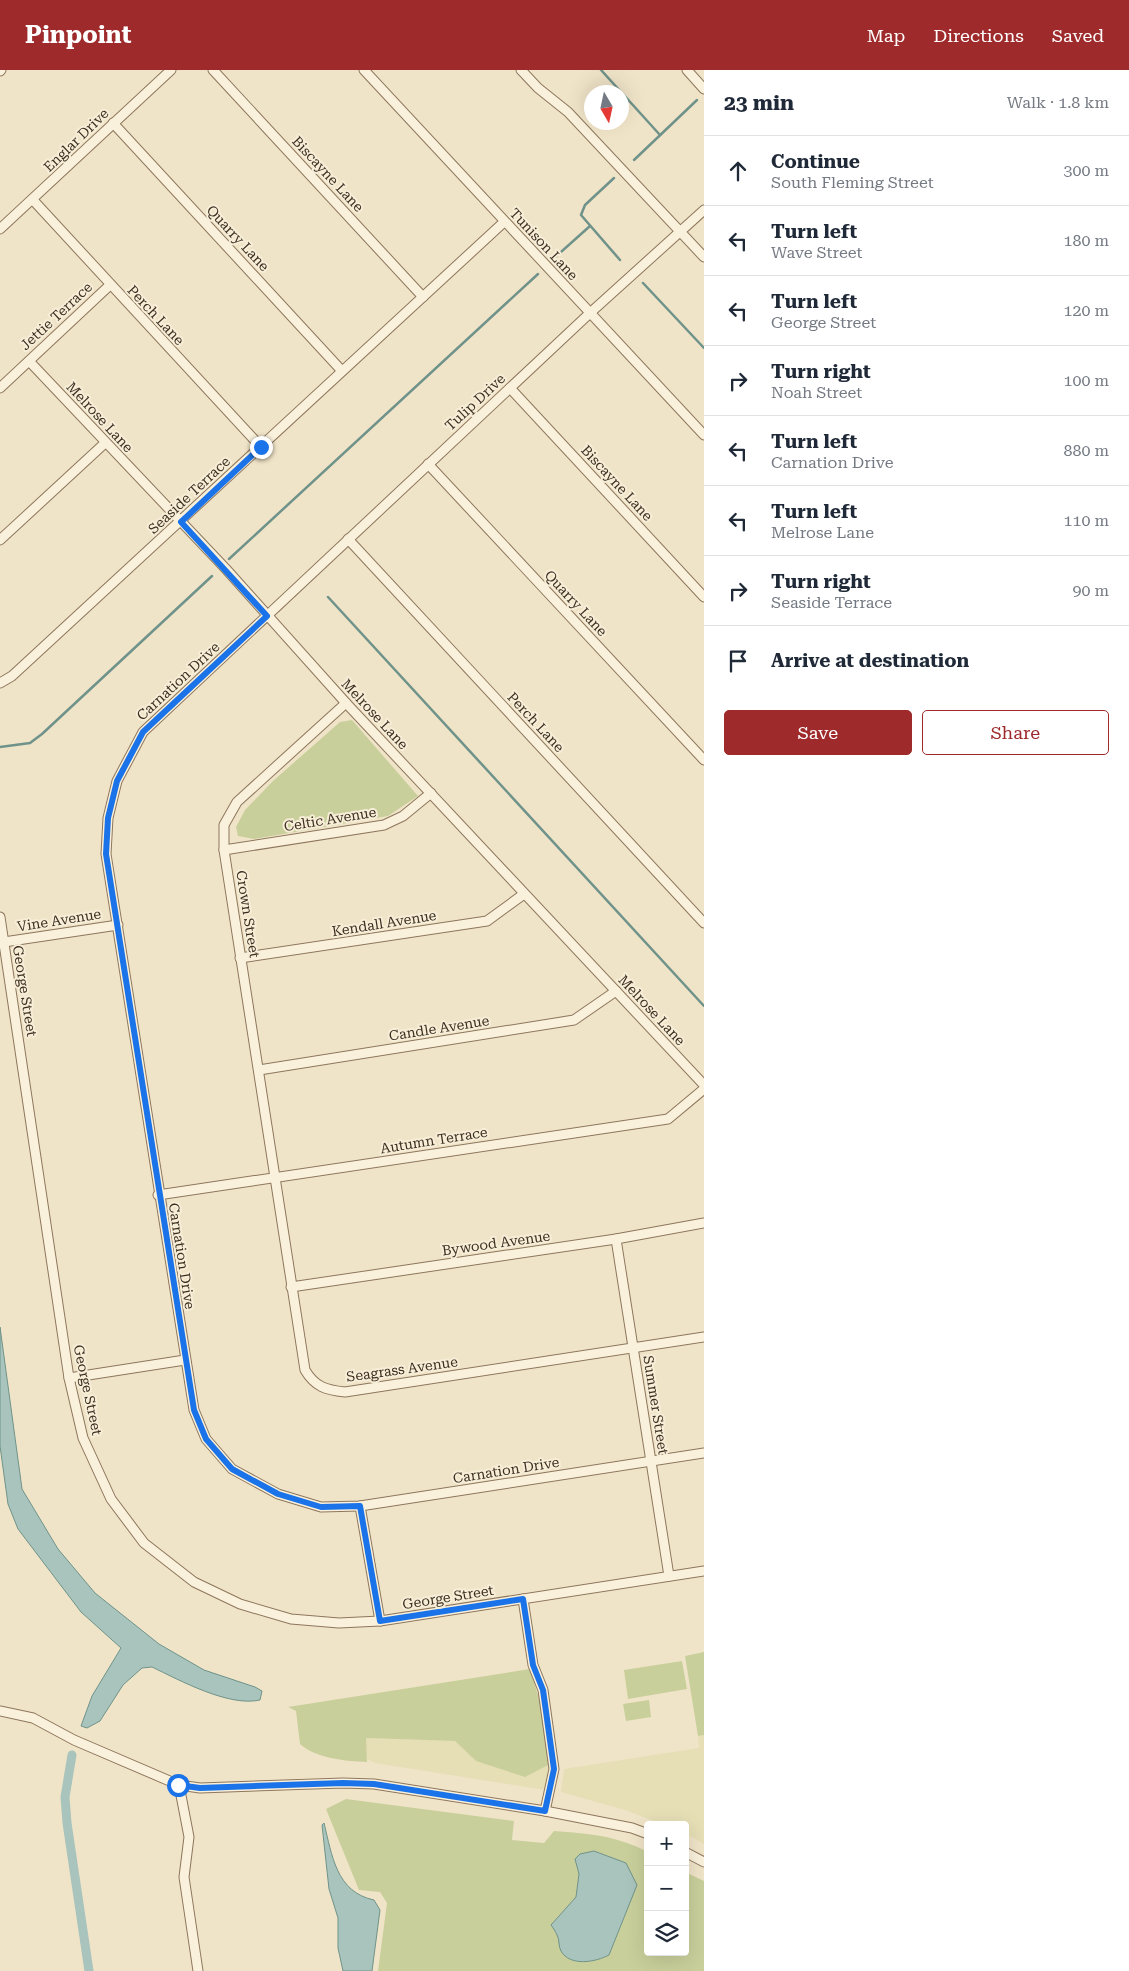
<!DOCTYPE html>
<meta charset="utf-8">
<style>
:root{--surface:#fff;--page:#f2f2f3;--text:#1f2937;--muted:#747a83;--line:#e0e1e3;--accent:#9e2a2b}
body{margin:0;font-family:"Roboto Serif",serif;background:var(--page);color:var(--text)}
.controls{position:absolute;right:15px;bottom:15px;display:grid;overflow:hidden;border-radius:5px;box-shadow:0 5px 20px #0002}
.controls button{width:45px;height:45px;display:grid;place-items:center;padding:0;border:0;border-bottom:1px solid var(--line);background:var(--surface);color:var(--text);font:25px sans-serif}
.compass{position:absolute;left:584px;top:15px;width:45px;height:45px;border-radius:50%;background:var(--surface);box-shadow:0 5px 20px #0002;rotate:171deg}
.stop{position:absolute;width:15px;height:15px;margin:-11px;border:4px solid #1a73e8;border-radius:50%;background:#fff}
.stop.end{background:#1a73e8;border-color:#fff;box-shadow:0 1px 5px #0008}
.list{margin:0;padding:0;list-style:none}
h2{display:flex;justify-content:space-between;align-items:center;height:65px;margin:0;padding:0 20px;font-size:21px}
h2 small{font-size:16px;font-weight:400;color:var(--muted)}
.list li{display:grid;grid-template-columns:32px 1fr auto;gap:15px;align-items:center;box-sizing:border-box;height:70px;padding:0 20px;border-top:1px solid var(--line)}
.list b{display:block;font-size:19px;white-space:nowrap}
.list p{margin:0;font-size:16px;white-space:nowrap;color:var(--muted)}
.list em{font-size:16px;font-style:normal;color:var(--muted)}
.actions{display:flex;gap:10px;padding:15px 20px}
.actions a{flex:1;padding:11px 0;border:1px solid var(--accent);border-radius:5px;text-align:center;font-size:18px;color:var(--accent)}
.actions .main{background:var(--accent);color:#fff}
.icon{flex:none;width:28px;height:28px;fill:none;stroke:currentColor;stroke-width:2;stroke-linecap:round;stroke-linejoin:round}
.map{position:relative;flex:none;width:704px;height:1901px;overflow:hidden}
header{display:flex;align-items:center;gap:30px;box-sizing:border-box;height:70px;padding:0 25px;background:var(--accent);color:#fff}
header strong{font-size:24px}
nav{display:flex;gap:28px;margin-inline-start:auto;font-size:18px}
main{display:flex}
aside{flex:1;background:var(--surface)}
.map>svg:first-child{display:block}
</style>
<header>
<strong>Pinpoint</strong>
<nav><a>Map</a><a>Directions</a><a>Saved</a></nav>
</header>
<main>
<div class="map">
<svg width="704" height="1901" viewBox="0 0 704 1901">
<rect width="100%" height="100%" fill="#f0e4c8"/>
<!-- farmland -->
<g fill="#e6deb5">
<polygon points="704,1665 704,1774 685,1763 685,1755 664,1755 625,1740 561,1722 564,1699 699,1678 698,1666"/>
<polygon points="365,1668 455,1671 476,1691 550,1694 545,1720 375,1693 367,1689"/>
</g>
<!-- green -->
<g fill="#c9cf9b">
<polygon points="352,650 418,726 388,746 254,769 238,766 236,757 245,740 273,711 340,652"/>
<polygon points="704,1582 704,1665 698,1666 685,1586"/>
<polygon points="682,1591 687,1619 628,1629 624,1600"/>
<path d="M530 1599 540 1632 550 1694 525 1707 476 1691 455 1671 366 1668 367 1692C346 1691 317 1689 300 1674L296 1641 288 1637Z"/>
<polygon points="649,1630 651,1647 626,1651 623,1634"/>
<path d="M346 1729 514 1751 512 1770 544 1773 554 1761C591 1764 614 1765 648 1782V1882H685V1802L704 1811V1901H378L387 1833 380 1822 359 1820 326 1739Z"/>
</g>
<!-- water -->
<g fill="#a9c4bc" stroke="#6f938a">
<path d="M0 1257 22 1419 58 1479 95 1523 159 1574 204 1600 255 1617 262 1621 260 1630C229 1637 181 1611 152 1597L142 1598 123 1615 100 1651 87 1658 81 1656 92 1626 121 1578 81 1542 18 1459 8 1434 0 1376Z"/>
<path d="M324 1753C332 1785 336 1822 374 1830L380 1840 372 1901H343L338 1878V1848L329 1819 322 1755Z"/>
<path d="M594 1781 626 1793 637 1815 609 1885C596 1892 570 1897 561 1881 558 1876 560 1870 557 1865 556 1862 553 1858 551 1855L576 1827 579 1804 575 1789 580 1784Z"/>
</g>
<g fill="none" stroke-linecap="round" stroke-linejoin="round">
<!-- stream -->
<g stroke="#6f938a" stroke-width="2.5">
<polyline points="601,0 621,22"/>
<polyline points="622,23 660,65"/>
<polyline points="634,90 697,30"/>
<polyline points="614,108 585,135 581,145 620,190"/>
<polyline points="552,190 590,156"/>
<polyline points="643,213 704,278"/>
<polyline points="229,489 538,204"/>
<polyline points="328,527 704,936"/>
<polyline points="0,677 30,673 42,664 212,506"/>
</g>
<!-- canal -->
<polyline stroke="#a9c4bc" stroke-width="9" points="72,1685 65,1727 67,1753 89,1901"/>
<defs>
<g id="minor">
<polyline points="213,0 423,227"/>
<polyline points="364,0 704,365"/>
<polyline points="521,0 538,18 568,42 704,187"/>
<polyline points="687,0 704,19"/>
<polyline points="0,1 1,0"/>
<polyline points="113,53 342,301"/>
<polyline points="33,130 261,377"/>
<polyline points="704,140 590,243 143,662 117,711 108,748 106,784 194,1340 206,1369 232,1399 278,1424 321,1437 360,1436 704,1383"/>
<polyline points="0,159 171,0"/>
<polyline points="29,291 226,499 346,633 704,1015"/>
<polyline points="0,318 110,215"/>
<polyline points="510,318 704,527"/>
<polyline points="428,394 704,690"/>
<polyline points="348,469 704,853"/>
<polyline points="0,470 105,373"/>
<polyline points="0,613 12,606 504,152"/>
<path d="M346 633 237 732 224 755V780L305 1300C315 1317 326 1320 345 1322L704 1267"/>
<polyline points="224,780 384,755 403,746 431,723"/>
<polyline points="0,847 69,1308 83,1368 111,1429 144,1473 194,1512 240,1534 291,1549 339,1553 380,1551 704,1501"/>
<polyline points="4,872 118,855"/>
<polyline points="240,888 487,851 524,824"/>
<polyline points="259,1000 574,950 616,921"/>
<polyline points="158,1125 668,1049 704,1019"/>
<polyline points="616,1169 669,1506"/>
<polyline points="291,1217 616,1169 704,1153"/>
<polyline points="69,1308 185,1290"/>
<polyline points="360,1436 380,1551"/>
<polyline points="523,1529 533,1595 543,1620 554,1699 545,1741"/>
<polyline points="0,1641 33,1648 74,1670 179,1715 200,1718 343,1713 374,1714 545,1741 632,1758 648,1764"/>
<polyline points="179,1715 189,1767 184,1807 198,1901"/>
<polyline points="685,1782 704,1792"/>
</g>
</defs>
<!-- minor casing -->
<use href="#minor" stroke="#8d765c" stroke-width="11"/>
<!-- minor -->
<use href="#minor" stroke="#faf1dc" stroke-width="9"/>
</g>
<g fill="none" stroke-linecap="round" stroke-linejoin="round">
<!-- route -->
<polyline stroke="#1a73e8" stroke-width="6" points="178,1715 200,1718 343,1713 374,1714 545,1741 554,1699 543,1620 533,1595 523,1529 380,1551 360,1436 321,1437 278,1424 232,1399 206,1369 194,1340 106,784 108,748 117,711 143,662 267,546 181,452 261,377"/>
</g>
<g text-anchor="middle" dominant-baseline="central" stroke-width="4" stroke-linejoin="round" paint-order="stroke">
<!-- street labels -->
<g font-size="14" fill="#3d2e20" stroke="#f7eed8">
<text transform="translate(76 70) rotate(-44)">Englar Drive</text>
<text transform="translate(328 104) rotate(47)">Biscayne Lane</text>
<text transform="translate(238 168) rotate(47)">Quarry Lane</text>
<text transform="translate(544 174) rotate(47)">Tunison Lane</text>
<text transform="translate(156 245) rotate(47)">Perch Lane</text>
<text transform="translate(56 246) rotate(-43)">Jettie Terrace</text>
<text transform="translate(475 332) rotate(-43)">Tulip Drive</text>
<text transform="translate(100 347) rotate(47)">Melrose Lane</text>
<text transform="translate(617 413) rotate(47)">Biscayne Lane</text>
<text transform="translate(189 425) rotate(-43)">Seaside Terrace</text>
<text transform="translate(576 533) rotate(47)">Quarry Lane</text>
<text transform="translate(178 611) rotate(-43)">Carnation Drive</text>
<text transform="translate(375 644) rotate(47)">Melrose Lane</text>
<text transform="translate(536 652) rotate(47)">Perch Lane</text>
<text transform="translate(330 749) rotate(-9)">Celtic Avenue</text>
<text transform="translate(248 844) rotate(81)">Crown Street</text>
<text transform="translate(59 850) rotate(-9)">Vine Avenue</text>
<text transform="translate(384 853) rotate(-9)">Kendall Avenue</text>
<text transform="translate(25 921) rotate(81)">George Street</text>
<text transform="translate(652 940) rotate(47)">Melrose Lane</text>
<text transform="translate(439 958) rotate(-9)">Candle Avenue</text>
<text transform="translate(434 1070) rotate(-9)">Autumn Terrace</text>
<text transform="translate(496 1173) rotate(-8)">Bywood Avenue</text>
<text transform="translate(182 1186) rotate(81)">Carnation Drive</text>
<text transform="translate(402 1299) rotate(-8)">Seagrass Avenue</text>
<text transform="translate(88 1320) rotate(78)">George Street</text>
<text transform="translate(656 1335) rotate(81)">Summer Street</text>
<text transform="translate(506 1400) rotate(-9)">Carnation Drive</text>
<text transform="translate(448 1527) rotate(-9)">George Street</text>
</g>
</g>
</svg>
<div class="controls">
<button>+</button>
<button>−</button>
<button><svg class="icon" aria-label="layers" viewBox="0 0 24 24"><path d="M12 4l9 5-9 5-9-5zM3 14l9 5 9-5"/></svg></button>
</div>
<svg class="compass" viewBox="-18 -18 36 36"><path d="M0-13l5 13h-10z" fill="#e53935"/><path d="M0 13l5-13h-10z" fill="#747a83"/></svg>
<div class="stop" style="left:178px;top:1715px"></div>
<div class="stop end" style="left:261px;top:377px"></div>
</div>
<aside>
<h2>23 min<small>Walk · 1.8 km</small></h2>
<ul class="list">
<li><svg class="icon" aria-label="ahead" viewBox="0 0 24 24"><path d="M12 20V5M6 11l6-6 6 6"/></svg><div><b>Continue</b><p>South Fleming Street</p></div><em>300 m</em></li>
<li><svg class="icon" aria-label="left" viewBox="0 0 24 24"><path d="M17 20v-9H6M10 6l-5 5 5 5"/></svg><div><b>Turn left</b><p>Wave Street</p></div><em>180 m</em></li>
<li><svg class="icon" aria-label="left" viewBox="0 0 24 24"><path d="M17 20v-9H6M10 6l-5 5 5 5"/></svg><div><b>Turn left</b><p>George Street</p></div><em>120 m</em></li>
<li><svg class="icon" aria-label="right" viewBox="0 0 24 24"><path d="M7 20v-9h11M14 6l5 5-5 5"/></svg><div><b>Turn right</b><p>Noah Street</p></div><em>100 m</em></li>
<li><svg class="icon" aria-label="left" viewBox="0 0 24 24"><path d="M17 20v-9H6M10 6l-5 5 5 5"/></svg><div><b>Turn left</b><p>Carnation Drive</p></div><em>880 m</em></li>
<li><svg class="icon" aria-label="left" viewBox="0 0 24 24"><path d="M17 20v-9H6M10 6l-5 5 5 5"/></svg><div><b>Turn left</b><p>Melrose Lane</p></div><em>110 m</em></li>
<li><svg class="icon" aria-label="right" viewBox="0 0 24 24"><path d="M7 20v-9h11M14 6l5 5-5 5"/></svg><div><b>Turn right</b><p>Seaside Terrace</p></div><em>90 m</em></li>
<li><svg class="icon" aria-label="arrive" viewBox="0 0 24 24"><path d="M6 21V4h12l-3 4 3 4H6"/></svg><div><b>Arrive at destination</b></div></li>
</ul>
<div class="actions"><a class="main">Save</a><a>Share</a></div>
</aside>
</main>
